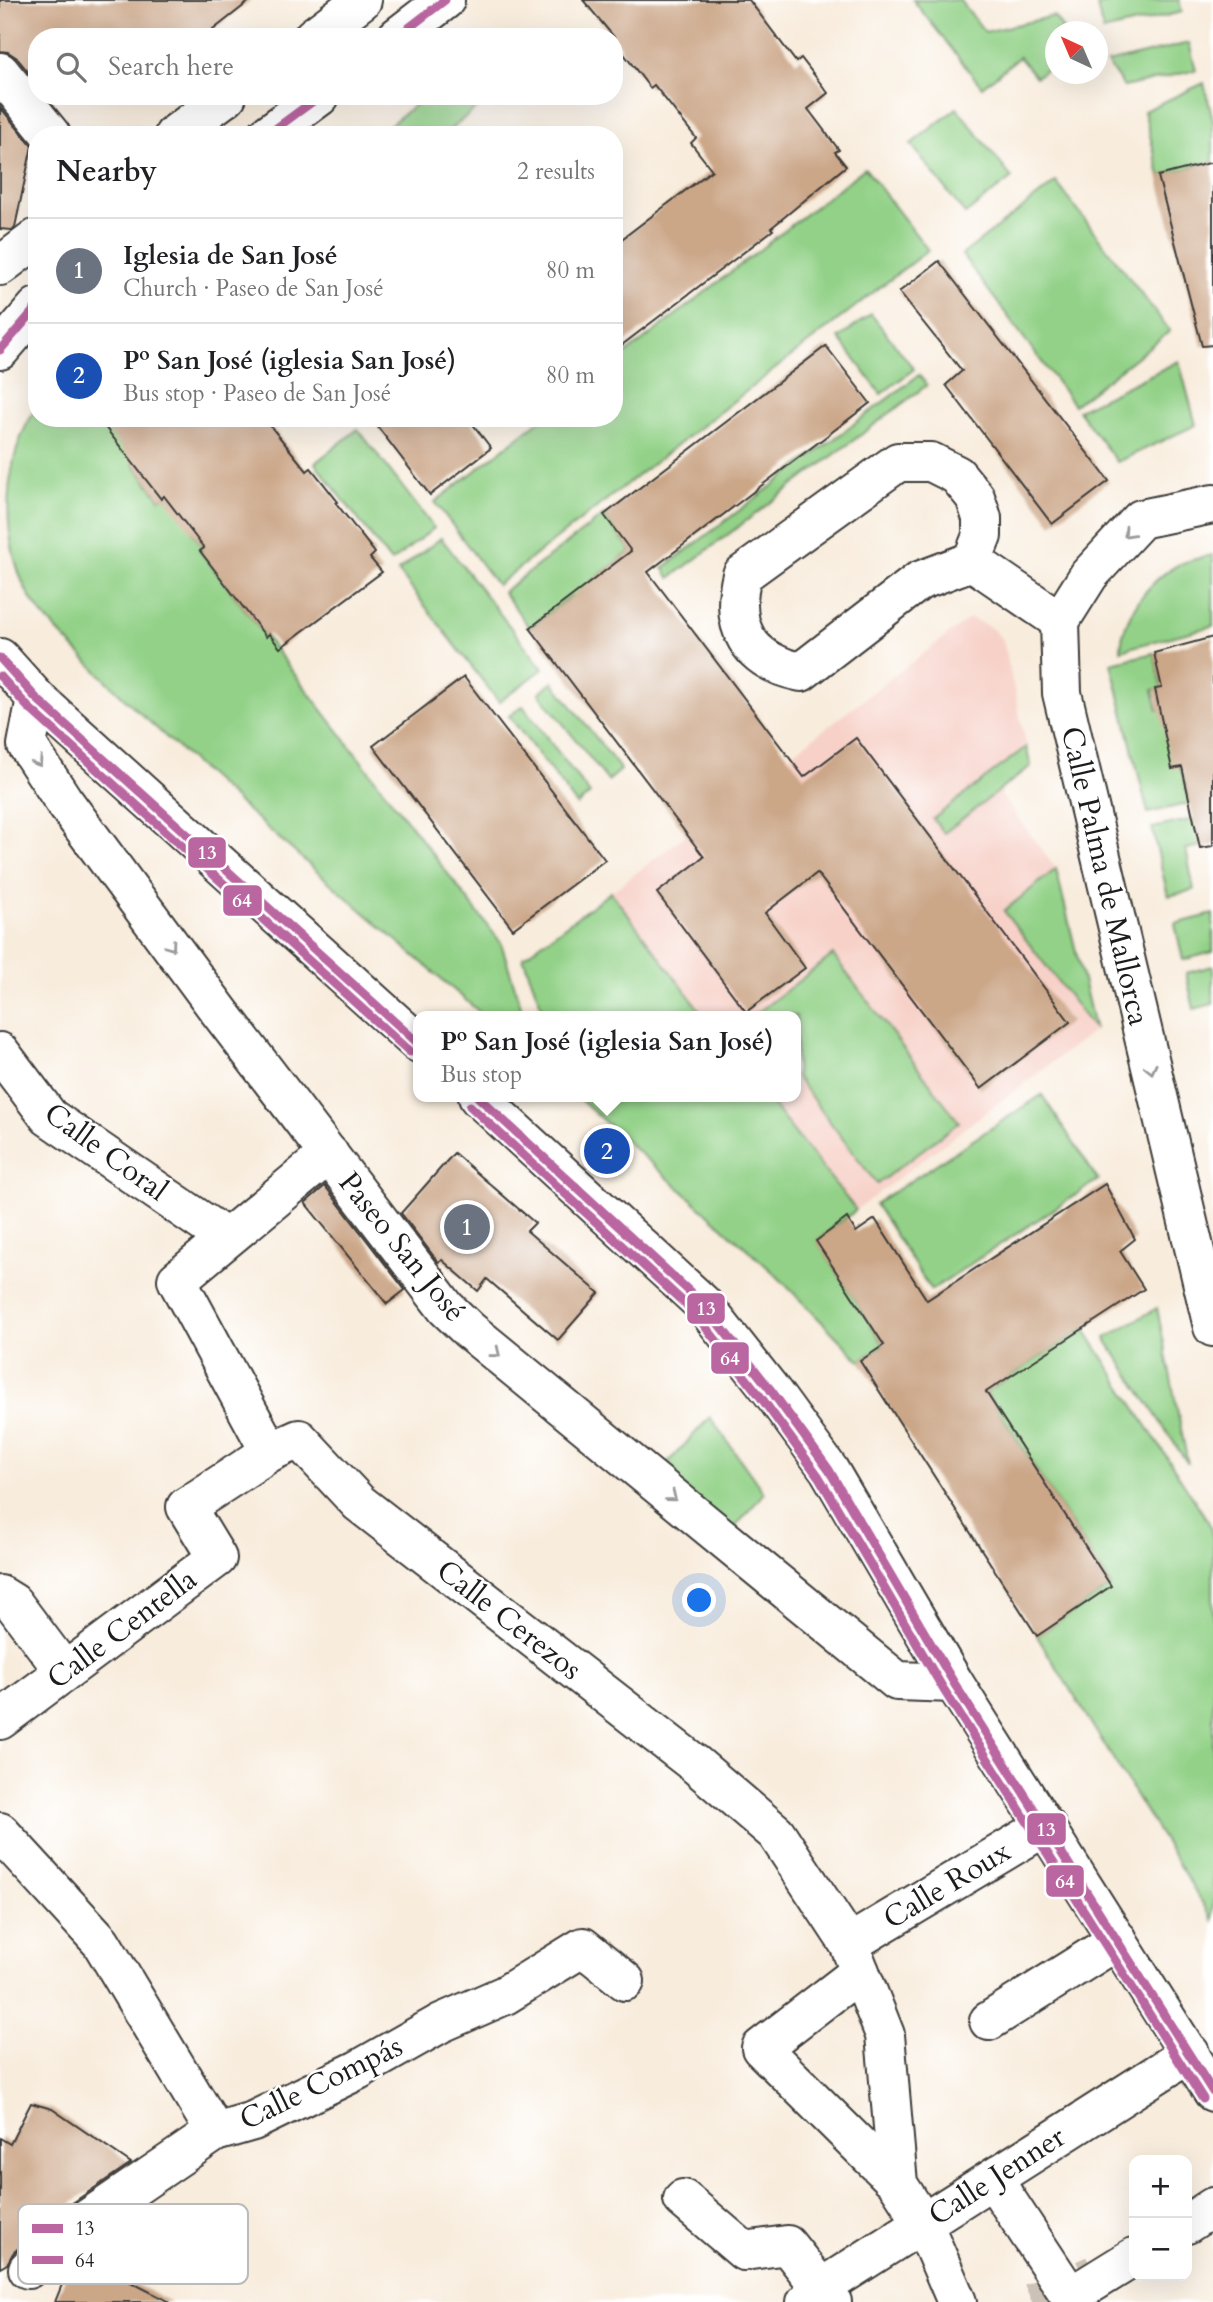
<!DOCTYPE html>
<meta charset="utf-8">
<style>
:root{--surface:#fff;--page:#f2f2f2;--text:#202124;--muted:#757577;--line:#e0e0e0;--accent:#1a73e8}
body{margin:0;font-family:Cardo,serif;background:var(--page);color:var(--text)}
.controls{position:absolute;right:21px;bottom:21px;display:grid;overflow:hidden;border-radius:14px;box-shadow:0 7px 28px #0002}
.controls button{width:63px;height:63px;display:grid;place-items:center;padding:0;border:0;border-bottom:2px solid var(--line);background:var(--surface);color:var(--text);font:35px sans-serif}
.compass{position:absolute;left:1045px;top:21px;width:63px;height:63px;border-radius:50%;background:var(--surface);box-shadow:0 7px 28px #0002;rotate:316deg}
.you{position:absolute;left:700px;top:1601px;width:24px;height:24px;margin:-18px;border:5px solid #fff;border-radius:50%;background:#1a73e8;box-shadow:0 0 0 10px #1a73e833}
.badge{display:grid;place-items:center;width:46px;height:46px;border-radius:50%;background:var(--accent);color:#fff;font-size:23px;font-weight:700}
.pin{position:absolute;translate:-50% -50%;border:4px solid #fff;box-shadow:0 2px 7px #0006}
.popup{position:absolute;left:413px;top:1011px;width:388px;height:91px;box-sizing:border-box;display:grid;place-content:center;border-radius:14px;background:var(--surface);filter:drop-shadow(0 2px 5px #0005);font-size:23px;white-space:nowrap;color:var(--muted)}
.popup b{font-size:26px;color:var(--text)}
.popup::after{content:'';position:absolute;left:50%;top:100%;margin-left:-14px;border:14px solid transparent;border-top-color:var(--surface)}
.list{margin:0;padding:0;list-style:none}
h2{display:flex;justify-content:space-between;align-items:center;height:91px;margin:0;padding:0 28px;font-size:30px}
h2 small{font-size:23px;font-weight:400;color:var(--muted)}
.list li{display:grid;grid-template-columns:46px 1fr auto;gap:21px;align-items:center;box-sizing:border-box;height:105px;padding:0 28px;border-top:2px solid var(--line)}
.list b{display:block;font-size:26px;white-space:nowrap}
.list p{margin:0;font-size:23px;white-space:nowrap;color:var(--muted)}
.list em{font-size:23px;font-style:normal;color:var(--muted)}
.icon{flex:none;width:38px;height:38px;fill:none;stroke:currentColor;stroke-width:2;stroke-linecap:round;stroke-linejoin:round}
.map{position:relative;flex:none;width:1213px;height:2302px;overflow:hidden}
.search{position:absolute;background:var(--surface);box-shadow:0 7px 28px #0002;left:28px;top:28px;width:595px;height:77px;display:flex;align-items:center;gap:18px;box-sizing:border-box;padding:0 24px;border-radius:28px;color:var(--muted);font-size:26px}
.panel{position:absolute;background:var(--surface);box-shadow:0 7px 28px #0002;left:28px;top:126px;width:595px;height:301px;border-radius:28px}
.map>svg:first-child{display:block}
</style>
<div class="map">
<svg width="1213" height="2302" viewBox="0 0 1213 2302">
<rect width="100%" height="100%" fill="#fff"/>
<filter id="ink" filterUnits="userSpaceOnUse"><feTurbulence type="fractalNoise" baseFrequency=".0143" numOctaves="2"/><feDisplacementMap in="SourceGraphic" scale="14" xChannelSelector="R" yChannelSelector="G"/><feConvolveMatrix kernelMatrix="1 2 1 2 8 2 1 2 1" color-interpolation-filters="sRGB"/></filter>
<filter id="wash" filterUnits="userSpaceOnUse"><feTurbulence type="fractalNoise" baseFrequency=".00686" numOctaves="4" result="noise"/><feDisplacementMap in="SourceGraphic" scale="28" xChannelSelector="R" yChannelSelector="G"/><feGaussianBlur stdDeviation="1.57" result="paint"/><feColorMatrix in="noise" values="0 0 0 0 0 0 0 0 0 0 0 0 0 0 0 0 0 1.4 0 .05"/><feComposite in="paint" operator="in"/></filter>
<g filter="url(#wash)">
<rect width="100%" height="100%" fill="#f8ecdc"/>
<!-- built -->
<polygon fill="#f7d1c8" points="970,618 990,627 1003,640 1031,766 998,791 1056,869 1095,1030 856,1210 766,1097 796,1097 796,1016 704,1016 611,892"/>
<!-- green -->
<g fill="#92d187" stroke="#577652" stroke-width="2">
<polygon points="913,0 960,0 985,32 1054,16 1064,31 1056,32 1055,62 1036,77 1019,57 982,87"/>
<polygon points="1122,0 1179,0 1182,12 1103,31 1097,6"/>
<polygon points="1189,43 1196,70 1124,87 1107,63"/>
<polygon points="1204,83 1213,120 1213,162 1160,176 1144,111"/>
<polygon points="426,96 492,96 443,135 377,135"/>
<polygon points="957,108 1012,178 965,214 911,144"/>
<polygon points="865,168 928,250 497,585 435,502 543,418 614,418 614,363"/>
<polygon points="1056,182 1170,331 1074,405 962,255"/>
<polygon points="871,314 914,369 881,394 839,338"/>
<polygon points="1179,361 1196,425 1117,462 1078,410"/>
<polygon points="919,375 927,385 670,578 663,568"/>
<path d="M37 407V418H98L142 457 133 464 160 499 165 496 197 528 192 532 204 548 200 551 501 943 524 1016H484C373 920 261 825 153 725 125 700 99 673 73 647 56 629 37 612 26 590 0 534 2 459 37 407Z"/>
<polygon points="358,429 434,528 391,562 315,463"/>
<polygon points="604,515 631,551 590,582 581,609 571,596 530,628 503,592"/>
<polygon points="441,538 543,669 499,702 398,571"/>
<path d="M1213 555V626L1121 650C1122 618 1147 582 1176 566 1187 560 1201 558 1213 555Z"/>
<polygon points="1154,653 1162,688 1153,690 1158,710 1164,709 1190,803 1148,813 1111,663"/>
<polygon points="553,682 621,770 608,781 539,693"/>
<polygon points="523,706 590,794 577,805 509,716"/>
<polygon points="1026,747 1031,766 944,833 933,819"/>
<polygon points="1213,815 1213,844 1186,849 1194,890 1168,896 1152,828"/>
<polygon points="1056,869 1095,1030 1004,911"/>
<polygon points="611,892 704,1016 545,1016 523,957"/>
<polygon points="1213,914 1213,952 1183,960 1175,924"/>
<polygon points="833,955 959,1122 877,1184 796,1077 796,1016 753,1016"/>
<polygon points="1213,966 1213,1004 1194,1009 1186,973"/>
<polygon points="1042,1095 1098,1180 931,1290 875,1204"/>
<polygon points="577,1097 766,1097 856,1210 817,1241 884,1345 860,1361 774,1273"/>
<polygon points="1157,1308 1188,1464 1105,1338"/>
<polygon points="1084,1328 1209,1523 1213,1538 1213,1920 1037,1636 1111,1586 986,1392"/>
<polygon points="710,1417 764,1493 733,1530 661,1470"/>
</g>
<g id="blocks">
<!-- building -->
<g fill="#cba687">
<polygon points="0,0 251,0 204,37 37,37 37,83 17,58 8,52 0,51"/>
<polygon points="583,0 749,0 796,62 801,58 828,93 808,109 839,150 835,152 846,166 771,228 773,230 614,351 614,245 712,170 691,143 696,138 654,85 650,88 624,54 614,37"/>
<polygon points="0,107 32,146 15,227 12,230 0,229"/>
<polygon points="1213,162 1213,345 1202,346 1158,176"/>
<polygon points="939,261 1109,481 1052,524 946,385 962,371 899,292"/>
<polygon points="826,346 870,403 648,572 804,777 856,738 1070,1022 981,1089 817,873 765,913 805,968 746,1012 657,893 704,857 530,628 631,551 604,515"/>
<polygon points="98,418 264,418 307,471 311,468 338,502 336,503 375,553 370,558 382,572 280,648 269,634 266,637 200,551 204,548 164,496 161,499"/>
<polygon points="371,418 468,418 491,448 430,495"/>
<polygon points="1213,637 1213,846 1200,848 1182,767 1172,769 1155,689 1162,688 1154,653"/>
<polygon points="464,677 605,860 513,929 373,746"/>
<polygon points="454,1153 535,1223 527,1231 599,1293 558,1340 487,1279 478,1291 442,1260 438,1262 401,1213"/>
<polygon points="1105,1184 1135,1239 1120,1251 1144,1289 986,1392 1111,1586 1037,1636 860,1361 884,1345 816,1241 847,1218 856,1232 875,1219 927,1300"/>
<polygon points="325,1186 405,1290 387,1304 305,1203"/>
<polygon points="31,2103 52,2109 131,2163 52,2217 13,2253 7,2264 0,2268 0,2138 10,2144"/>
<polygon points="77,2253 113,2273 170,2302 55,2302 73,2257"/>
</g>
</g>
</g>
<g filter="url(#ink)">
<use href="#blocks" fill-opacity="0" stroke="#3d3b39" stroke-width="2"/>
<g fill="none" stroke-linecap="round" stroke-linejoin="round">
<!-- highway-tunnel -->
<polyline stroke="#ccc2b6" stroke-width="38" stroke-dasharray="38 19" stroke-linecap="butt" points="1032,2302 1094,2274"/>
<defs>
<g id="minor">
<polyline points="313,37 362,0"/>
<polyline points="397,37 445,0"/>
<polyline points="0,72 51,135"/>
<polyline points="174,135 227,96"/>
<polyline points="267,135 320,96"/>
<polyline points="0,266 37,238"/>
<polyline points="0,350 37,307"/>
<polyline points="1213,504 1141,519 1089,575 1060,621 1062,693 1213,1327"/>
<path d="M972 561 982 536V518L975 497 957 475 931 462H898L742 575C729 627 748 661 801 672L919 581 972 561 1060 621"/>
<polyline points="0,658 36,698 418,1043"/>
<polyline points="36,698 27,745 63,800 219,1011 446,1308 469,1330 897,1681 954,1683"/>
<polyline points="0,1052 49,1117 226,1238"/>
<polyline points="478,1097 702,1303 770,1389 829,1470 954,1683 1213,2092"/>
<polyline points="329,1154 177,1280 270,1452 299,1439 359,1503 695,1764 776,1833 849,1944 885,2035 898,2184 923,2223 957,2302"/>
<polyline points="0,1595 13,1603 64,1671"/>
<polyline points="0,1720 217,1558 186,1507 270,1452"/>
<polyline points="0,1832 101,1942 215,2132"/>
<polyline points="849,1944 1046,1826"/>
<polyline points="860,1972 761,2048 898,2184"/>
<polyline points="989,2021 1118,1940"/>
<polyline points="993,2179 1074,2302"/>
<polyline points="683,2199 744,2251 787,2245 832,2302"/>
<polyline points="1187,2224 1213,2207"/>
<polyline points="28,2269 67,2233 215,2132 253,2121 358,2070 441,2023 505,1995 583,1947 625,1981"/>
<polyline points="1071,2296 1134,2257"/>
<polyline points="806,2302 821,2288 1190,2053"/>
</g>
</defs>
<!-- minor casing -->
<use href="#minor" stroke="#3d3b39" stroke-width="42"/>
<!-- minor -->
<use href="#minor" stroke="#fff" stroke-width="38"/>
<defs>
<g id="bus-1">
<polyline points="397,37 445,0"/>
<polyline points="267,135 320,96"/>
<polyline points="0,350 37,307"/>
<polyline points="0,658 36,698 418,1043"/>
<polyline points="478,1097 702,1303 770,1389 829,1470 954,1683 1213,2092"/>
</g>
<g id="bus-2">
<polyline points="0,676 28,707 410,1052"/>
<polyline points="470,1106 693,1311 760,1396 819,1477 944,1690 1203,2099"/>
</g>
</defs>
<!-- bus-1 casing -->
<use href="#bus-1" stroke="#fff" stroke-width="14"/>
<!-- bus-2 casing -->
<use href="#bus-2" stroke="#fff" stroke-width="14"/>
<!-- bus-1 -->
<use href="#bus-1" stroke="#b966a1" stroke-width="9"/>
<!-- bus-2 -->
<use href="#bus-2" stroke="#b966a1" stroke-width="9"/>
</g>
<!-- one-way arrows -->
<defs><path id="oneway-chevron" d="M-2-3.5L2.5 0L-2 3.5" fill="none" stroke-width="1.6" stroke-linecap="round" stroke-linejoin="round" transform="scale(1.75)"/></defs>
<g stroke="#999">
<use href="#oneway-chevron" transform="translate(1128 533) rotate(134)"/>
<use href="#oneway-chevron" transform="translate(38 762) rotate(57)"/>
<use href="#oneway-chevron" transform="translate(171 946) rotate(54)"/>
<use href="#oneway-chevron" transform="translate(1151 1069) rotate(77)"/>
<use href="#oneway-chevron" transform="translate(496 1353) rotate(39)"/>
<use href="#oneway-chevron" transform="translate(672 1497) rotate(39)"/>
</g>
</g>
<g text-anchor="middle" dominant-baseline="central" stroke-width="5" stroke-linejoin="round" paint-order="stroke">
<!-- street labels -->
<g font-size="30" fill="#1c1c1c" stroke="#fff">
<text transform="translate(1105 876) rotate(77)">Calle Palma de Mallorca</text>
<text transform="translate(106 1152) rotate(36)">Calle Coral</text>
<text transform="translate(402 1247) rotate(51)">Paseo San José</text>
<text transform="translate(509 1620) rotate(38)">Calle Cerezos</text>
<text transform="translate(122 1629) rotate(-37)">Calle Centella</text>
<text transform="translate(947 1885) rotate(-31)">Calle Roux</text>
<text transform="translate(321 2083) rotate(-26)">Calle Compás</text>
<text transform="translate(997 2176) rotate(-33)">Calle Jenner</text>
</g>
</g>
<!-- legend -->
<rect x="18" y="2204" width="230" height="80" rx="10" fill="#fff" stroke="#bbb" stroke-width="2"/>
<rect x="32" y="2224" width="31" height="9" fill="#b966a1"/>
<rect x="32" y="2256" width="31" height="8" fill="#b966a1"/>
<g font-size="19" fill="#1c1c1c">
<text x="75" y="2235">13</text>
<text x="75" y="2267">64</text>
</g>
<g stroke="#fff" stroke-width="2.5">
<rect x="187" y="836" width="40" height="33" rx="7" fill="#b966a1"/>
<rect x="222" y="884" width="41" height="33" rx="7" fill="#b966a1"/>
<rect x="686" y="1292" width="40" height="33" rx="7" fill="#b966a1"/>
<rect x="710" y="1341" width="40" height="34" rx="7" fill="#b966a1"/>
<rect x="1026" y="1812" width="41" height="34" rx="7" fill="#b966a1"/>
<rect x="1045" y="1864" width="40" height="34" rx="7" fill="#b966a1"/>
</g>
<g font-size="19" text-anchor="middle" font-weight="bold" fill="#fff">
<text x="207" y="859">13</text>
<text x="242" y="907">64</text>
<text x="706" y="1315">13</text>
<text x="730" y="1365">64</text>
<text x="1046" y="1836">13</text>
<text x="1065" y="1888">64</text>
</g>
</svg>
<div class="controls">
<button>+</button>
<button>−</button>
</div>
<svg class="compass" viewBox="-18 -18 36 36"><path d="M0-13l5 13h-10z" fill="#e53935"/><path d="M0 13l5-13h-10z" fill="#757577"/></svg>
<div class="you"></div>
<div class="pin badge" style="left:467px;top:1227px;background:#6b7280">1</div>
<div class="pin badge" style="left:607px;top:1151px;background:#1a4fb4">2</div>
<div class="popup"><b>Pº San José (iglesia San José)</b>Bus stop</div>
<div class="search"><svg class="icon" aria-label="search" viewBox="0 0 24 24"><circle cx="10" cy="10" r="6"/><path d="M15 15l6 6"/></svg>Search here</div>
<section class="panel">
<h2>Nearby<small>2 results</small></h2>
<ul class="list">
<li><span class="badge" style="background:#6b7280">1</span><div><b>Iglesia de San José</b><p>Church · Paseo de San José</p></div><em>80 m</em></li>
<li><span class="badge" style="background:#1a4fb4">2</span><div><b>Pº San José (iglesia San José)</b><p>Bus stop · Paseo de San José</p></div><em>80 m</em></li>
</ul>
</section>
</div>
